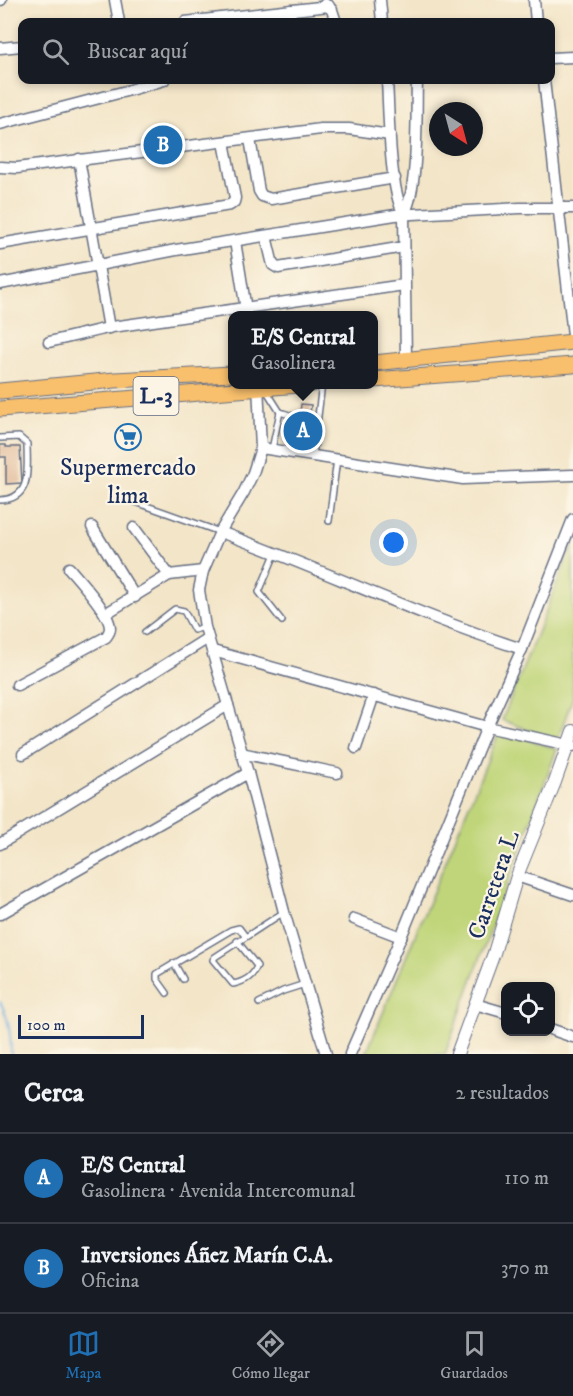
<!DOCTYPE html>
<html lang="es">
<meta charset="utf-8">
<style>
:root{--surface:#171b24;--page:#242831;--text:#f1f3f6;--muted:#9ea1a6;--line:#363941;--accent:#1f6fb2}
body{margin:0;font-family:"IM FELL DW Pica",serif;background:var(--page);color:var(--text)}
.controls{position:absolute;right:18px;bottom:18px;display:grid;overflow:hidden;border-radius:12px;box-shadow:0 3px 9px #0003}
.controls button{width:54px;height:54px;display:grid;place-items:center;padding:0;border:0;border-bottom:2px solid var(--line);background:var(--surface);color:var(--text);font:30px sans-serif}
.compass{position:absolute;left:429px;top:102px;width:54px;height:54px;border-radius:50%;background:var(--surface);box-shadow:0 3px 9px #0003;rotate:144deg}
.scale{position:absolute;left:18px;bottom:15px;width:126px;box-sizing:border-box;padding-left:6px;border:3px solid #1b2f5e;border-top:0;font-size:16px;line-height:21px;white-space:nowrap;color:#1b2f5e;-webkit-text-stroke:4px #fcf5e5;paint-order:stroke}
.you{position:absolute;left:394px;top:543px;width:21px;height:21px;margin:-15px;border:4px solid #fff;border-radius:50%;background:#1a73e8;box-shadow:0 0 0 9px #1a73e833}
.badge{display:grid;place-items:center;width:39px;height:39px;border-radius:50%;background:var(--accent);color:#fff;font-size:20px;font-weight:700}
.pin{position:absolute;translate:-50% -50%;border:3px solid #fff;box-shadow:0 2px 6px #0006}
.popup{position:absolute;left:228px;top:311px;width:150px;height:78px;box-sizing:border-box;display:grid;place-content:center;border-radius:12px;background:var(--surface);filter:drop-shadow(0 2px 4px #0005);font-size:20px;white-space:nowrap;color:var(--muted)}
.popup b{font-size:22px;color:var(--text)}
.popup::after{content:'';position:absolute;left:50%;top:100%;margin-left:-12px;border:12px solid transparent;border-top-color:var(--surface)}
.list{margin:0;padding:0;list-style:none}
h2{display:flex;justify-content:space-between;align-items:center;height:78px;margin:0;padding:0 24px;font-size:26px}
h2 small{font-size:20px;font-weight:400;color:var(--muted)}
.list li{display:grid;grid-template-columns:39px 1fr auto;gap:18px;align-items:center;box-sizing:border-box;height:90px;padding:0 24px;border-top:2px solid var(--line)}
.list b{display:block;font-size:22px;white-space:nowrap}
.list p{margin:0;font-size:20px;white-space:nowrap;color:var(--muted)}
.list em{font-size:20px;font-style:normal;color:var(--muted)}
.icon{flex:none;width:33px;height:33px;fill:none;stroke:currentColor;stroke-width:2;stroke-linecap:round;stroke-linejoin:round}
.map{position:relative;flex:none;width:573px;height:1054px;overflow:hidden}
.search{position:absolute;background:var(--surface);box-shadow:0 3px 9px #0003;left:18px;right:18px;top:18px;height:66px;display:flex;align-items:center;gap:15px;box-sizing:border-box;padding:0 21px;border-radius:12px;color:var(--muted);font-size:22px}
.sheet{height:258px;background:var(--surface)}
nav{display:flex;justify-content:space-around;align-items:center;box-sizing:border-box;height:84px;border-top:2px solid var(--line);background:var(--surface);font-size:16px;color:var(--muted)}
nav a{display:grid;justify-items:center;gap:3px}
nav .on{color:var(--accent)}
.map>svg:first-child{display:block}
</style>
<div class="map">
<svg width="573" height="1054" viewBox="0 0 573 1054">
<rect width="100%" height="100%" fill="#fcf5e5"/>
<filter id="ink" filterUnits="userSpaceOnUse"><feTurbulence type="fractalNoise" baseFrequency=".0167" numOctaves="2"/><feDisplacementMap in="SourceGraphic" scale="12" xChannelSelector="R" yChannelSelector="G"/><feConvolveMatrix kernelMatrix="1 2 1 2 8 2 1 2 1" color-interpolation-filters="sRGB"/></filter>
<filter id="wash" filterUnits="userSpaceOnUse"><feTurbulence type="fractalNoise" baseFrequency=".008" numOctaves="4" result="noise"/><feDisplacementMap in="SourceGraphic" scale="24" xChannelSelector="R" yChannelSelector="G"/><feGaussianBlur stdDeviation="1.35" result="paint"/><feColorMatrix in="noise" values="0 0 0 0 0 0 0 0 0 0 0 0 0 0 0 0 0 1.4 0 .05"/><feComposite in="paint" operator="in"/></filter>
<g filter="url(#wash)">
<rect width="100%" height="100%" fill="#f3e5c8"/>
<!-- green -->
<g fill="#c0d579" stroke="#6e826c" stroke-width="1.5">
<polygon points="573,544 573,697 557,741 502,720"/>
<polygon points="500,730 557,749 445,1054 366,1054"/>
</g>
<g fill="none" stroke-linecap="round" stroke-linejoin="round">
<!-- stream -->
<path stroke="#6eade1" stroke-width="2" d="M0 1002C9 1017 11 1037 11 1054"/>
</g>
<g id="blocks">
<!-- building -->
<g fill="#dfb593">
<polygon points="301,404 311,405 307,445 297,444"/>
<polygon points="0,445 6,445 6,447 20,447 22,483 6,484 6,457 0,457"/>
</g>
</g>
</g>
<g filter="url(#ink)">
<use href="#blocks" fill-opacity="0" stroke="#676f83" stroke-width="1.5"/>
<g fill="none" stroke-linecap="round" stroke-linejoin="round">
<defs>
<g id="service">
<polyline points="266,390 280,412 299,418"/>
<path d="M0 438 19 437 27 444C27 468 33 499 0 500"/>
<polyline points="272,449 280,412"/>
<polyline points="313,456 322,384"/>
<polyline points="130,500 220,532"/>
<polyline points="329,521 337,459"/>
<polyline points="275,554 259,592 282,621"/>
<polyline points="145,632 175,609 184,611 194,630 205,627"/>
<path d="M237 941 257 966C253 977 244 982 233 984L213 960 215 957 284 912"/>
<polyline points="174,963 183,979"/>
<polyline points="167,993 157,979 157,974 231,930 239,928 245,936"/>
<polyline points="259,1003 283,991 305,984"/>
</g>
<g id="minor">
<polyline points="0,0 1,0"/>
<polyline points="115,0 119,22"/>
<polyline points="380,0 382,22"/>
<polyline points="534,0 536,22"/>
<polyline points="325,4 332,10 336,22"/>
<polyline points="290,10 291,22"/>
<polyline points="185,22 329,6"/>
<polyline points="0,48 22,46"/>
<polyline points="550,58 573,57"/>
<path d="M387 80C389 112 389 189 404 214"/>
<polyline points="544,80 573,335"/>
<polyline points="0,124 130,90 164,80"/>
<polyline points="250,139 259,191 262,196 271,199 395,178"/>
<polyline points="79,159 109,328"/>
<polyline points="0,167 17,168 321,129 349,129 390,135"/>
<polyline points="266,236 273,265 278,268 404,247"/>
<polyline points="235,241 247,316"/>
<polyline points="0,244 230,205 234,202 235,198 224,142"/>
<polyline points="0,284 176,250 395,215 520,208 573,208"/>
<polyline points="49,342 112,327 404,285"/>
<path d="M406 360 404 214C419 188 416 112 417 80"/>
<polyline points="258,384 261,448 253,473 244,492 220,532 203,571 199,590 205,627 248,773 284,912 326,1054"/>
<polyline points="261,448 463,479 573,475"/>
<polyline points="92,527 135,597"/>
<polyline points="134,528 169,575"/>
<path d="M220 532C322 569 419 616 522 649"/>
<polyline points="105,614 169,575 203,571"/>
<polyline points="213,651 487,727 573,746"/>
<path d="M17 685 106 637C108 634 110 632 110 628 110 613 79 580 69 568"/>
<polyline points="356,748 374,695"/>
<polyline points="241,753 337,773"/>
<polyline points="23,754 208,638"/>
<polyline points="0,844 228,705"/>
<polyline points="517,876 573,895"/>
<polyline points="0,914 248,773"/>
<polyline points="354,919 401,937"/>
<polyline points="475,1004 506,1013"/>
<polyline points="550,1029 573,1037"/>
<polyline points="350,1054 401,937 487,727 522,649 573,519"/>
</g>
<polyline id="tertiary" points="457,1054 494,953 517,876 555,782 573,731"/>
<g id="primary">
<polyline points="374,363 573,342"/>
<polyline points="374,380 573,365"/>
<polyline points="0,391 115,380 232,374"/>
<polyline points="0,409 311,384"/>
</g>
</defs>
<!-- service casing -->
<use href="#service" stroke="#676f83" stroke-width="8"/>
<!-- minor casing -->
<use href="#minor" stroke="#676f83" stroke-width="13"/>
<!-- tertiary casing -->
<use href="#tertiary" stroke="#676f83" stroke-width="14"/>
<!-- primary casing -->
<use href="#primary" stroke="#676f83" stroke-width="17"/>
<!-- service -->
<use href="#service" stroke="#fff" stroke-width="5"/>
<!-- minor -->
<use href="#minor" stroke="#fff" stroke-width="10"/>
<!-- tertiary -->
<use href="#tertiary" stroke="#fff" stroke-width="12"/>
<!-- primary -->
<use href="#primary" stroke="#f8bf6c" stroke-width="15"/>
</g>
</g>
<!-- icons -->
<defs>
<symbol id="supermarket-ring" viewBox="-11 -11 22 22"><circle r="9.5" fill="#fcf5e5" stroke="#1f6fb2" stroke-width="1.5"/><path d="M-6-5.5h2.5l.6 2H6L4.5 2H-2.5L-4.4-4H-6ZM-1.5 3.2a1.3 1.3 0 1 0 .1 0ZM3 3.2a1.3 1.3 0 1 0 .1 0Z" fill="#1f6fb2"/></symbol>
</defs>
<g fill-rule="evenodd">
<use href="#supermarket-ring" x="113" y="422" width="30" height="30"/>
</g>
<g text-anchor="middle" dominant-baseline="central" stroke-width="4.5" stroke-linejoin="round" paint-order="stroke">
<!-- shield labels -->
<rect fill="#fcf5e5" stroke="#5e6a86" stroke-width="1.5" x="133.5" y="377" width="45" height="38" rx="4.5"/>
<g font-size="22" font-weight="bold" fill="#1b2f5e">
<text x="156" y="396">L-3</text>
</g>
<!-- poi labels -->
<g font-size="24" fill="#1b2f5e" stroke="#fcf5e5">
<text x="128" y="468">Supermercado<tspan x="128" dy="28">lima</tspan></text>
</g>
<!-- street labels -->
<g font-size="24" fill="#1b2f5e" stroke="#fcf5e5">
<text transform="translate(494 885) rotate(-71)">Carretera L</text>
</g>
</g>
</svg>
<div class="controls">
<button><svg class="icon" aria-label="locate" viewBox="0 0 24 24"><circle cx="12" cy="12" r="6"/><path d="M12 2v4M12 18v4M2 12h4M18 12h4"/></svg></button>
</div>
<svg class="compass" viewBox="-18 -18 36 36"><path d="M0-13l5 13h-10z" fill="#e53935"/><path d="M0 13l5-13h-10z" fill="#9ea1a6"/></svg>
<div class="scale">100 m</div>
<div class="you"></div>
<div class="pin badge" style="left:303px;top:431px">A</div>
<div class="popup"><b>E/S Central</b>Gasolinera</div>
<div class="pin badge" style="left:163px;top:145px">B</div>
<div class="search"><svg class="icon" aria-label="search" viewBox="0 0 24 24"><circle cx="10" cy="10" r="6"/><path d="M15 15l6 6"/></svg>Buscar aquí</div>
</div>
<section class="sheet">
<h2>Cerca<small>2 resultados</small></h2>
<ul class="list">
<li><span class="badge">A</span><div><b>E/S Central</b><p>Gasolinera · Avenida Intercomunal</p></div><em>110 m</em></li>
<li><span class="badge">B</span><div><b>Inversiones Áñez Marín C.A.</b><p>Oficina</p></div><em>370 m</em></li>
</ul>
</section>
<nav>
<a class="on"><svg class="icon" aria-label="map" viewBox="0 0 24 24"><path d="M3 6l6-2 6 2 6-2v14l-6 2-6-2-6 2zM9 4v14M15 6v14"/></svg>Mapa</a>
<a><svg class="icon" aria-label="directions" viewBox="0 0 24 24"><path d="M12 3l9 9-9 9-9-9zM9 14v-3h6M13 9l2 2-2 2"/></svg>Cómo llegar</a>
<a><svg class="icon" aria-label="saved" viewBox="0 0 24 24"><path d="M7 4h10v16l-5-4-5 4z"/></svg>Guardados</a>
</nav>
